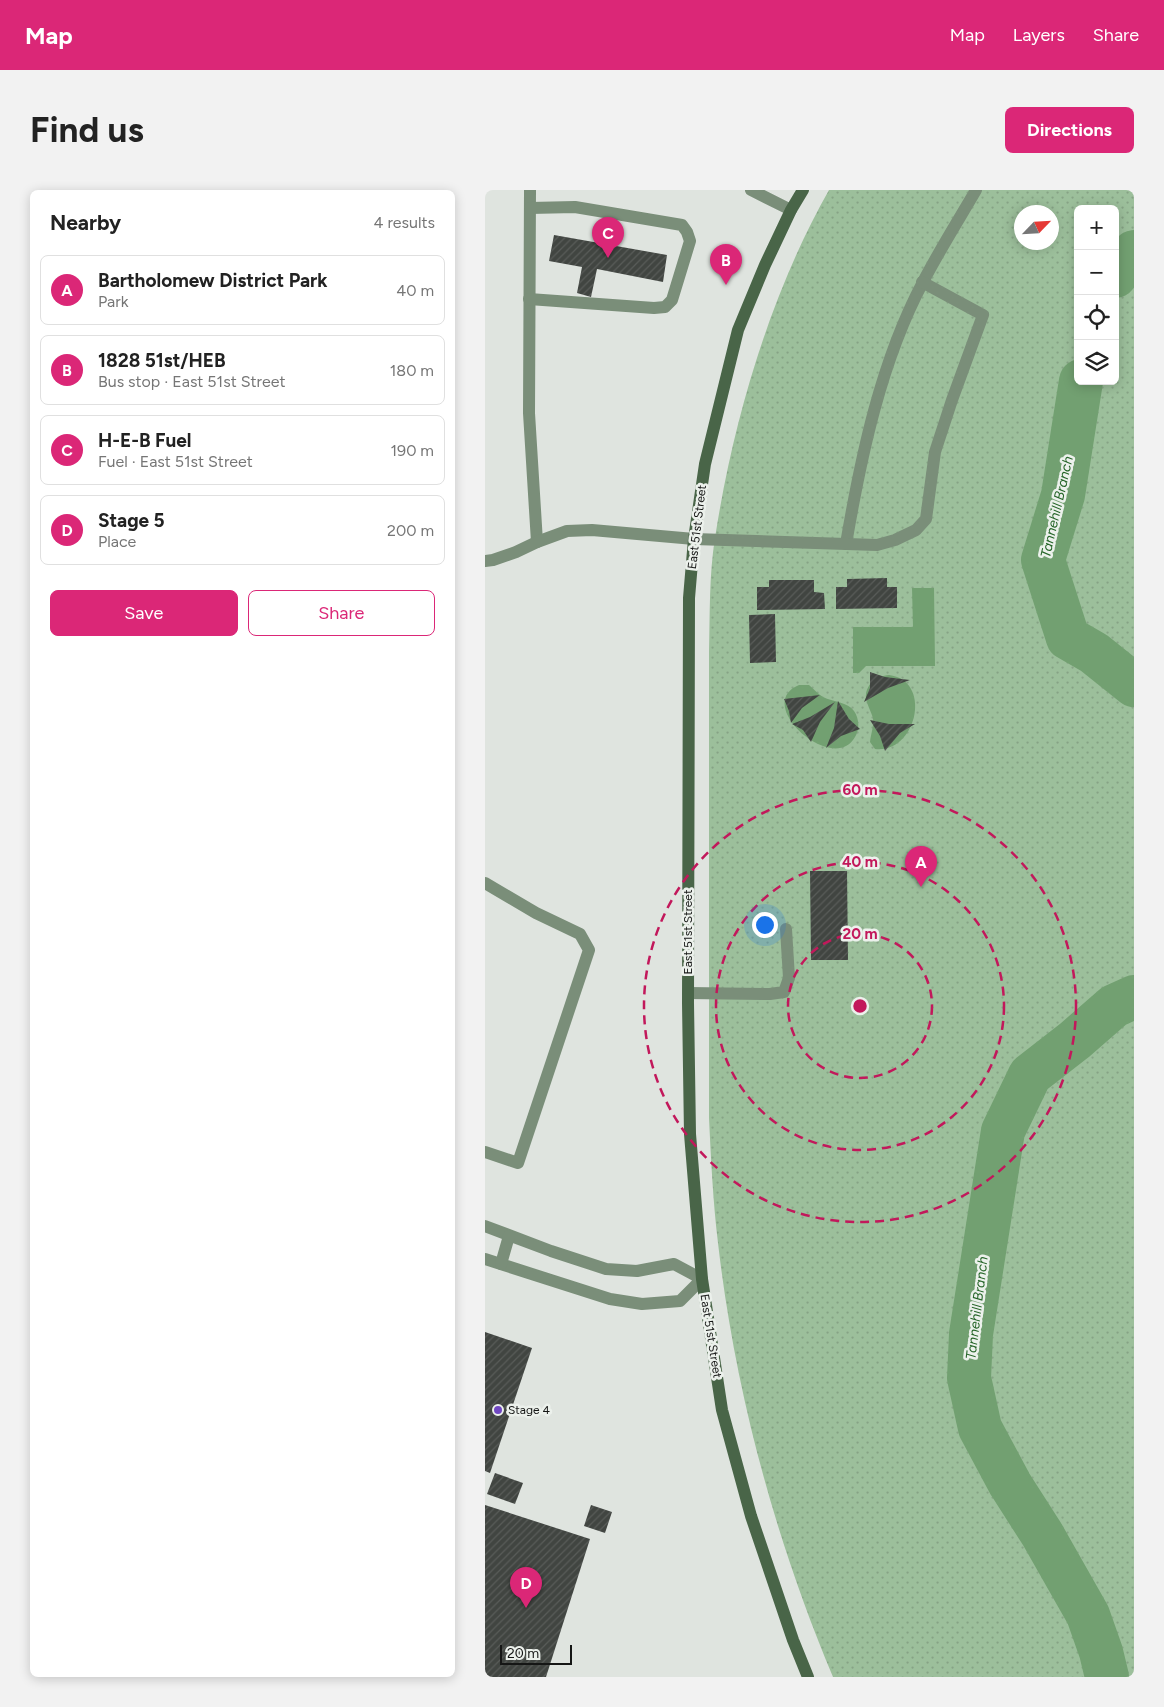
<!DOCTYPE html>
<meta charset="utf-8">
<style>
:root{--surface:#fff;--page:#f2f2f2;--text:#222;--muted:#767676;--line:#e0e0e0;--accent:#db2777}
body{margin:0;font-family:Figtree,sans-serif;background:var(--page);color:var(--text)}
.controls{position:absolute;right:15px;top:15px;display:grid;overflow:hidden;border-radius:8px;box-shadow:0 2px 12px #0003}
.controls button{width:45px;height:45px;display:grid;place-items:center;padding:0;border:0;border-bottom:1px solid var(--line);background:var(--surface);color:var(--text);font:25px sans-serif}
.compass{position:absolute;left:529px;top:15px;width:45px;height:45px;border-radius:50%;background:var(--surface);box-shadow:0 2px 12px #0003;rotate:65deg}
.scale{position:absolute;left:15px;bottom:12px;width:72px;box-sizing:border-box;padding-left:5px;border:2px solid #151615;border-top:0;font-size:14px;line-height:18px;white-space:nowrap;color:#151615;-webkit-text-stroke:4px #ecf1ec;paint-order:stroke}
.you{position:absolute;left:279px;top:734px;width:18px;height:18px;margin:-12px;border:4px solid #fff;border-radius:50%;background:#1a73e8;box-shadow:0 0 0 8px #1a73e833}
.badge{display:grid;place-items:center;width:32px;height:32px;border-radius:50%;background:var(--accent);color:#fff;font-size:16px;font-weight:700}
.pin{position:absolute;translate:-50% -41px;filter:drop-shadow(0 1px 2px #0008)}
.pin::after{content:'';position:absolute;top:26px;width:18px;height:15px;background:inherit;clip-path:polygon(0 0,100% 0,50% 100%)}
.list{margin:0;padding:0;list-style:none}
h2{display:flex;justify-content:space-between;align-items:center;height:65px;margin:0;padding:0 20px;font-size:21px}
h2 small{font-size:16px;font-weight:400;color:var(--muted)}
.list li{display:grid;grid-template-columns:32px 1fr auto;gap:15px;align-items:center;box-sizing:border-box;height:70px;margin:0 10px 10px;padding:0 10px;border:1px solid var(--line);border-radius:8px}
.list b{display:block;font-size:19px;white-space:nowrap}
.list p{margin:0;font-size:16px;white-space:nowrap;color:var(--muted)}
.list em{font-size:16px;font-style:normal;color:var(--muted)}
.actions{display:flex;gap:10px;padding:15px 20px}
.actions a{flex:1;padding:11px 0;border:1px solid var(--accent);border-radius:8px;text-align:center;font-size:18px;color:var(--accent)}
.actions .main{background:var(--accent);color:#fff}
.icon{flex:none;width:28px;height:28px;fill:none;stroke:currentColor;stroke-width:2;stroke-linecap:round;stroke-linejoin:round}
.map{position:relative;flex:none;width:649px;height:1487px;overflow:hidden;border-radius:8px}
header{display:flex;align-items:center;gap:30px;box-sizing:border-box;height:70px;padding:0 25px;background:var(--accent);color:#fff}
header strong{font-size:24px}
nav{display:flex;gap:28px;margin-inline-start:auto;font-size:18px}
.intro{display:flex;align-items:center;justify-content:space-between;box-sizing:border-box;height:120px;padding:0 30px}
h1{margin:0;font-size:35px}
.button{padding:12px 22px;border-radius:8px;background:var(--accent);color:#fff;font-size:18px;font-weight:700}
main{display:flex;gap:30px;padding:0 30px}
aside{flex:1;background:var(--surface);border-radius:8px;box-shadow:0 2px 12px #0003}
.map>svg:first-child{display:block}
</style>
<header>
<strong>Map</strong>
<nav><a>Map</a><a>Layers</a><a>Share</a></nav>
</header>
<div class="intro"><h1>Find us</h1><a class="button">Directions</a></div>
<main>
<aside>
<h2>Nearby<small>4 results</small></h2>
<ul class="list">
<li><span class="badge">A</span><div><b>Bartholomew District Park</b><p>Park</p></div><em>40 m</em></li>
<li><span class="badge">B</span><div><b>1828 51st/HEB</b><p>Bus stop · East 51st Street</p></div><em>180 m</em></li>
<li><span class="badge">C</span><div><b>H-E-B Fuel</b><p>Fuel · East 51st Street</p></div><em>190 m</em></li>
<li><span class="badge">D</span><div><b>Stage 5</b><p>Place</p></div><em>200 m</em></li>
</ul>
<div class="actions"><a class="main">Save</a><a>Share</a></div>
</aside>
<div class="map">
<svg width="649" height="1487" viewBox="0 0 649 1487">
<defs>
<pattern id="park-dots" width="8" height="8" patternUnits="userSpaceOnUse" patternTransform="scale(1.25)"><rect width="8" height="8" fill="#9cbf9b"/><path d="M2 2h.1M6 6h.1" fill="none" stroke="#86a385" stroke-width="1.8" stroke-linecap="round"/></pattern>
<pattern id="building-hatch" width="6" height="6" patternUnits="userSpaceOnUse" patternTransform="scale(1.25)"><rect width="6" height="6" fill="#414541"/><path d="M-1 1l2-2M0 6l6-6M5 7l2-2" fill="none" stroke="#595c59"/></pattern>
</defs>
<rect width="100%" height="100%" fill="#dfe4df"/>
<!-- park -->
<path fill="url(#park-dots)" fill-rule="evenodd" d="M344 0H649V1487H348C290 1349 250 1201 233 1053 228 1011 226 970 224 928V462C225 424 224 385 230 348 248 231 285 104 344 0ZM593 19H630V191H593ZM536 22H566V52H536Z"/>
<!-- water -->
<g fill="#72a071">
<polygon points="427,398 449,398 450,476 381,476 374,483 368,483 368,437 428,437"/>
<path d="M404 485C448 490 432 564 390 559L385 552C386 543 389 537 388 528 386 521 382 515 381 508 380 494 392 486 404 485Z"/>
<path d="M314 495H324C329 499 333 504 338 507 348 512 363 512 369 521 374 528 375 539 370 547 348 586 267 514 314 495Z"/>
</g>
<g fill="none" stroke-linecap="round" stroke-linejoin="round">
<!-- river -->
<g stroke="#72a071" stroke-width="44">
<polyline points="630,86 649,62"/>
<polyline points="596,191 578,305 558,370 583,448 609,463 649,495"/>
<polyline points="622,1487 616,1462 603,1425 557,1344 525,1294 495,1238 484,1188 486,1144 518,941 545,885 590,850 629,816 649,807"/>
</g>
</g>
<!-- building -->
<g fill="url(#building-hatch)">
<polygon points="69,45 182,65 178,92 112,79 106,107 92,103 97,77 64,71"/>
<polygon points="402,388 402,397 412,397 412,418 351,419 351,397 362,397 362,389"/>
<polygon points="284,390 329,390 329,402 339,403 340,419 272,420 272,397 284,397"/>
<polygon points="290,424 291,472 265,473 264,425"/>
<polygon points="385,482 400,487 425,490 403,498 379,512 385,498"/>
<polygon points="335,505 317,518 306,533 304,521 299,509"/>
<polygon points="353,511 364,529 375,539 356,546 341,558 349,538"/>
<polygon points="350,512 335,532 326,552 318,540 307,534 325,527"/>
<polygon points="385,530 404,534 430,534 415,543 400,561 395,546"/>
<polygon points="325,681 362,681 363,770 326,770"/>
<polygon points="0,1142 47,1158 5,1283 0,1281"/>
<polygon points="10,1283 38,1293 30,1314 2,1304"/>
<polygon points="0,1315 105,1349 61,1487 0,1487"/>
<polygon points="106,1315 127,1322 120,1343 99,1336"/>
</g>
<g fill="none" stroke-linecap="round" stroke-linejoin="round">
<!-- lane -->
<g stroke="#7a8e79" stroke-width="12">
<polyline points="45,0 44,223 52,352"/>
<polyline points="266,0 306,20"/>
<polyline points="44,109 169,118 180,117 187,110 205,51 202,42 197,35 90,17 45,18"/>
<path d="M361 354C376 266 396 171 438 92 454 61 473 31 491 0"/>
<polyline points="0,371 8,370 31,362 52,352 82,341 107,340 209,349 392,355 410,350 431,340 441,329 450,262 467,210 498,125 437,92"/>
<polyline points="0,693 51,723 95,744 104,760 33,973 0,962"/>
<polyline points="203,803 285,804 299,802 304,788 301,739"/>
<polyline points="0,1036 66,1061 121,1079 152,1081 189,1074 217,1089 195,1111 157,1114 125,1109 0,1069"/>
<polyline points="16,1074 24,1046"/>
</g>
<!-- secondary -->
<polyline stroke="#496548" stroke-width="12" points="318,0 306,20 280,75 253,140 220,274 209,349 204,408 203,813 205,944 217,1089 237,1220 266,1326 308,1450 323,1487"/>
</g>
<!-- distance rings -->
<g fill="none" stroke="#c2185b" stroke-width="2.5" stroke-dasharray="9 6">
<circle cx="375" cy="816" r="72"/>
<circle cx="375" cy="816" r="144"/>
<circle cx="375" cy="816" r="216"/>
</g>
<!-- markers -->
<circle fill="#7048c1" stroke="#ecf1ec" stroke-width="2" cx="13" cy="1220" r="5"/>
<g text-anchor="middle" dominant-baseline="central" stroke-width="5" stroke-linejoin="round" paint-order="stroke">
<!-- street labels -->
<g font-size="12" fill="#151615" stroke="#ecf1ec">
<text transform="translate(212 337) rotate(-83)">East 51st Street</text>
<text transform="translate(203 742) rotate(-90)">East 51st Street</text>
<text transform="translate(226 1146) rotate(81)">East 51st Street</text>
</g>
<!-- poi labels -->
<g font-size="12" fill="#151615" stroke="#ecf1ec" text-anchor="start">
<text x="23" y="1220">Stage 4</text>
</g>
<!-- water labels -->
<g font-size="14" font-style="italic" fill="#256528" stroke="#ecf1ec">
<text transform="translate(572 317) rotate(-77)">Tannehill Branch</text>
<text transform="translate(492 1118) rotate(-83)">Tannehill Branch</text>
</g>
</g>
<circle cx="375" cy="816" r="8" fill="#c2185b" stroke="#ecf1ec" stroke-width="2.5"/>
<g font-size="15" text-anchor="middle" font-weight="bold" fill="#c2185b" stroke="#ecf1ec" stroke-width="5" stroke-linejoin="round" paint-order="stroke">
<text x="375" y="605">60 m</text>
<text x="375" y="677">40 m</text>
<text x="375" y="749">20 m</text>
</g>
</svg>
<div class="controls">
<button>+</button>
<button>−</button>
<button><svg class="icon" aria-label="locate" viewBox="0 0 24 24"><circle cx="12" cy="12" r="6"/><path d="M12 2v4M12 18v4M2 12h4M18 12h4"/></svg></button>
<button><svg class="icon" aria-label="layers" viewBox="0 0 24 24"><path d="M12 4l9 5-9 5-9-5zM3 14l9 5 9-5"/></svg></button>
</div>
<svg class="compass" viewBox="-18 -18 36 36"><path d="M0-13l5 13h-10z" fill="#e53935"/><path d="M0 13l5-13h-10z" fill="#767676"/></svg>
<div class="scale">20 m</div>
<div class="you"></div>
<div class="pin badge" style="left:436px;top:697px">A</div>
<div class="pin badge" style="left:241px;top:95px">B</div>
<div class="pin badge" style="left:123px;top:68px">C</div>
<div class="pin badge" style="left:41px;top:1418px">D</div>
</div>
</main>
